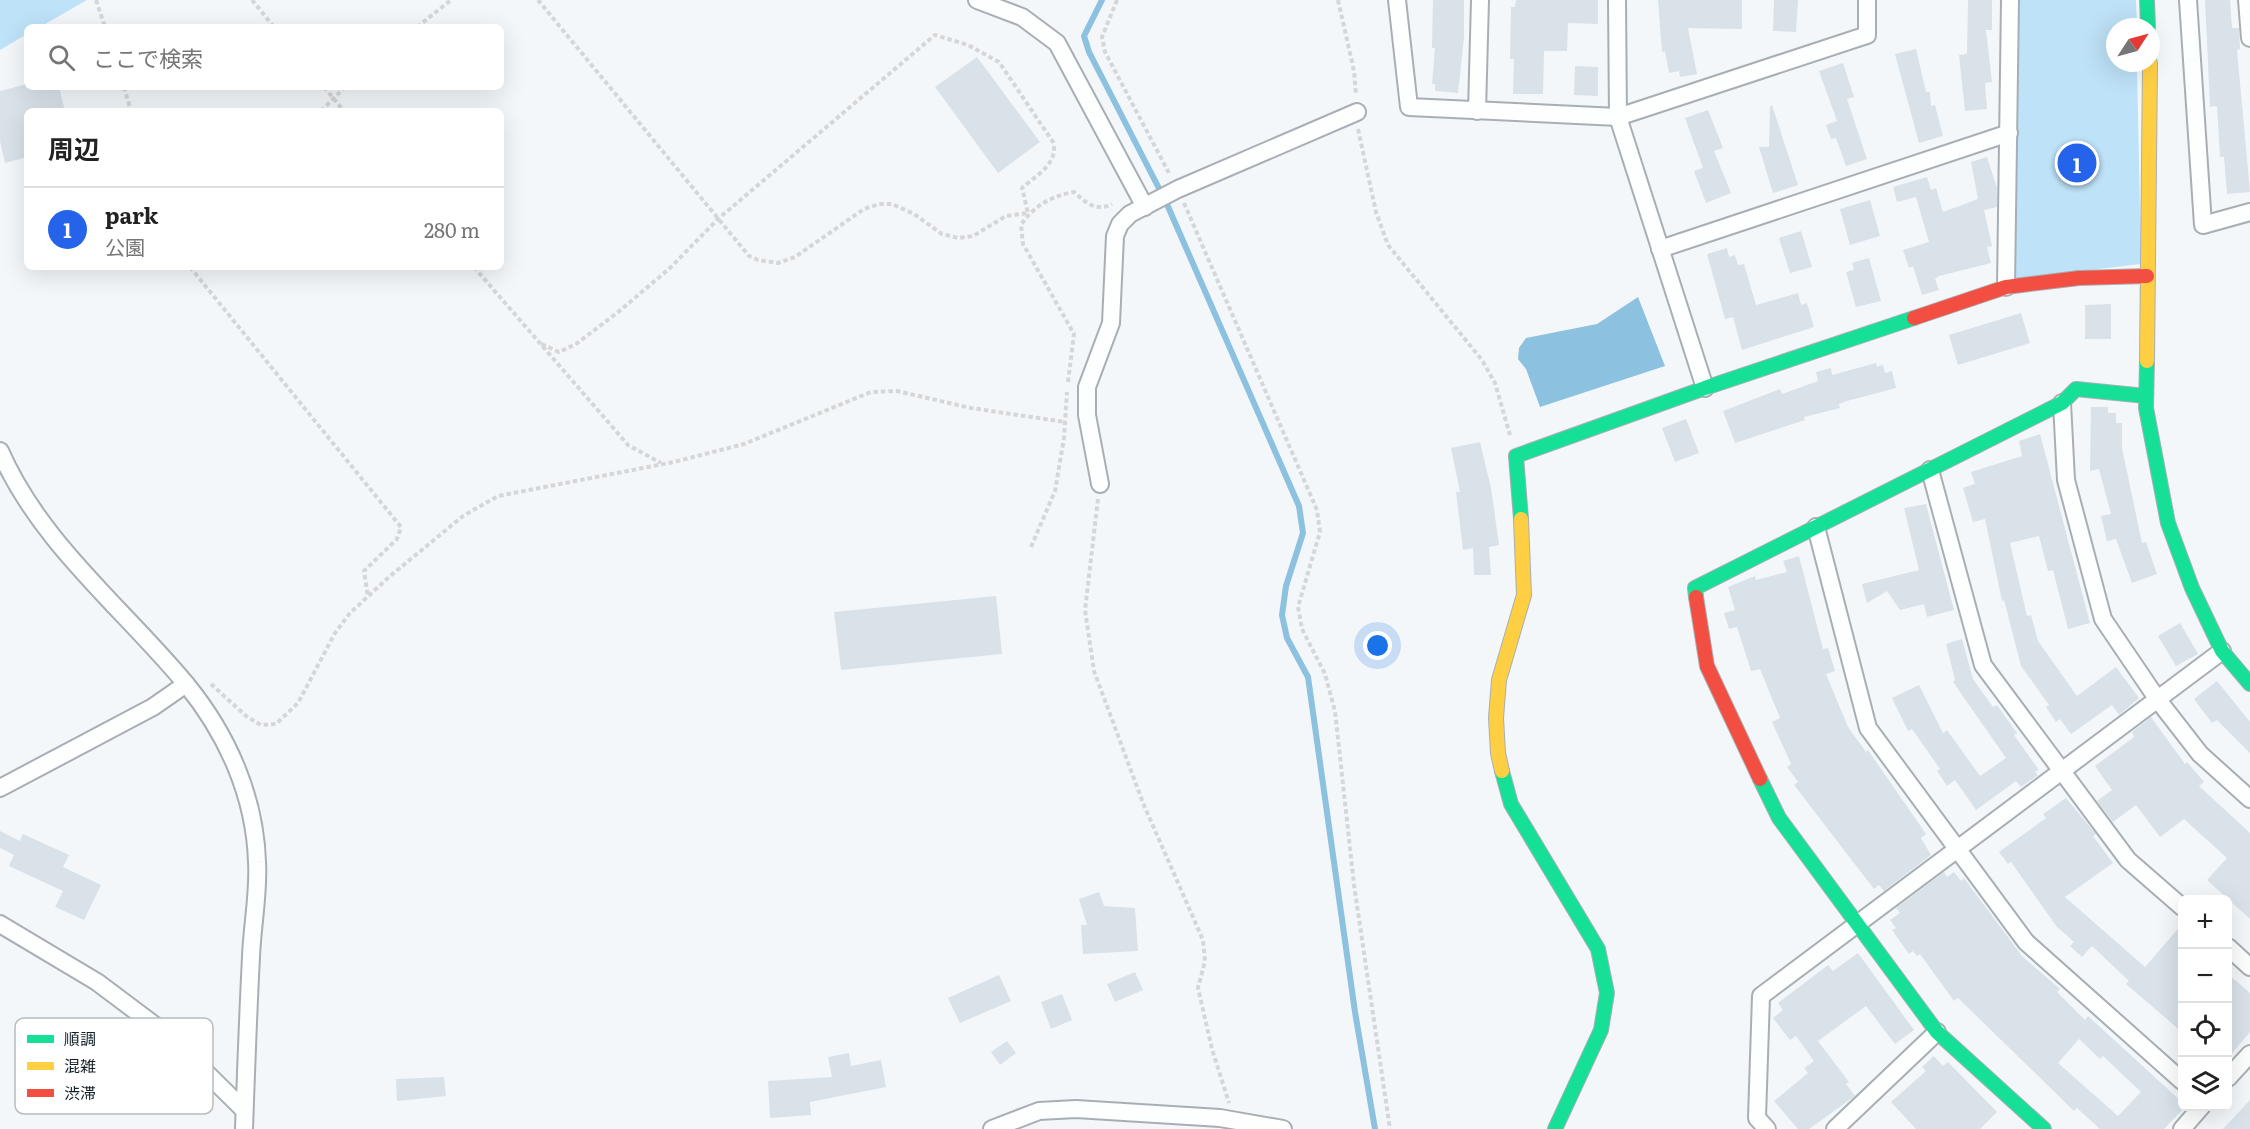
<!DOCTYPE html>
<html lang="ja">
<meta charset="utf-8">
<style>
:root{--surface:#fff;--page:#f6f6f6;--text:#222;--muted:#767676;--line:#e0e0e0;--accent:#2563eb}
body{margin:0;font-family:Literata,"Noto Sans JP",serif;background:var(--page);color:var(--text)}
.controls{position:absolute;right:18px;bottom:18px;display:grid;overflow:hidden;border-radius:9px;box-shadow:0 6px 24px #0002}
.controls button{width:54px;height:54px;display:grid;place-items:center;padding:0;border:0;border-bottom:2px solid var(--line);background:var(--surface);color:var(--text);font:30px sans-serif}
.compass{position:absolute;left:2106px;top:18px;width:54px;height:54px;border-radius:50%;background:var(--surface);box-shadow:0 6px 24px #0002;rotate:54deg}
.you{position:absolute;left:1378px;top:646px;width:21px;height:21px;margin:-15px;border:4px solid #fff;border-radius:50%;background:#1a73e8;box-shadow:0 0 0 9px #1a73e833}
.badge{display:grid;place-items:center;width:39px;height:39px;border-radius:50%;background:var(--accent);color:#fff;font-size:20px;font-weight:700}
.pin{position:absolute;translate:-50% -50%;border:3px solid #fff;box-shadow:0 2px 6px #0006}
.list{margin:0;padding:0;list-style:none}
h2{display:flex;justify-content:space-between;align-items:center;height:78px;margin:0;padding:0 24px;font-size:26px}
h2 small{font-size:20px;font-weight:400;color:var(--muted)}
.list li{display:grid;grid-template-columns:39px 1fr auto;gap:18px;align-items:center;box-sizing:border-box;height:84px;padding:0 24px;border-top:2px solid var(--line)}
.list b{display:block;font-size:22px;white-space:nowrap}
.list p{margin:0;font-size:20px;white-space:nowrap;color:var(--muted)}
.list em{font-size:20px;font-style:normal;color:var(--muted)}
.icon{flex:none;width:33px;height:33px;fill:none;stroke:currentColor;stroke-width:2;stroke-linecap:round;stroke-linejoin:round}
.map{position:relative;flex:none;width:2250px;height:1129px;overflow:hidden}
.search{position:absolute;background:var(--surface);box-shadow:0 6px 24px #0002;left:24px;top:24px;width:480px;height:66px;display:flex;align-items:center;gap:15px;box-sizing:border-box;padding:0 21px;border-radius:9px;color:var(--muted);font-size:22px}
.panel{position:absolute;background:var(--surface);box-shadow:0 6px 24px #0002;left:24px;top:108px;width:480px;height:162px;border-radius:9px}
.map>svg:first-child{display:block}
</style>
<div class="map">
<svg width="2250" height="1129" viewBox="0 0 2250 1129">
<rect width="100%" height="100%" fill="#f4f7fa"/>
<!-- green -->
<g fill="#bee2f8">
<polygon points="0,0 87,0 40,27 27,27 27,34 0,50"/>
<polygon points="2016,0 2136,0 2137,27 2115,27 2115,63 2137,63 2141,264 2014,279"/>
</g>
<!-- water -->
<polygon fill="#8cc1e0" points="1638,297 1665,366 1540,407 1526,369 1518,359 1519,348 1526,338 1597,324"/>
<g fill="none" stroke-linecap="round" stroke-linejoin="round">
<!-- stream -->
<polyline stroke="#8cc1e0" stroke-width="6" points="1102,0 1084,36 1089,52 1166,202 1299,506 1303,533 1286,586 1282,615 1287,638 1308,677 1355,1012 1375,1129"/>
</g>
<!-- building -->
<g fill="#d9e2e9" fill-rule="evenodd">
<polygon points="1433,0 1464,0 1464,37 1458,93 1435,91 1435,84 1432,84 1435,48 1432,48"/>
<polygon points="1516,0 1598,0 1598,24 1568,23 1567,51 1544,51 1543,94 1513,94 1514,59 1510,59 1511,7 1515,7"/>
<polygon points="1658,0 1742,0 1742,29 1688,28 1697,74 1680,77 1679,71 1669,73 1665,51 1662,52"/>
<polygon points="1774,0 1798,0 1796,32 1773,31"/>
<polygon points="1968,0 1992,0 1992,30 1986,30 1992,82 1985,83 1987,109 1965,111 1959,55 1967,54"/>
<polygon points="2205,0 2230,0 2232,28 2239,28 2240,49 2237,50 2250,192 2227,194 2224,157 2220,157 2217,106 2210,107"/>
<polygon points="1916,49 1926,92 1930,92 1931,106 1935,105 1943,136 1919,143 1895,54"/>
<polygon points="977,57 1040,142 998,173 935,87"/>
<polygon points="1843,63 1854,97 1847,99 1867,159 1846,166 1836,138 1831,139 1826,125 1837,121 1819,71"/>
<polygon points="1575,66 1598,67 1598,96 1574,95"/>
<polygon points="27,84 27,87 59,87 65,111 27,111 27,157 5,163 0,141 0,91"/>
<polygon points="1772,105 1798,185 1773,193 1759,147 1769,147 1770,106"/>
<polygon points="1708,110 1723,148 1714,151 1731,193 1706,203 1694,171 1703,168 1685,118"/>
<polygon points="1987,157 1997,188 1997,207 1984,210 1992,246 1987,247 1991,263 1939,276 1935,279 1939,290 1922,295 1913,266 1909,268 1903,250 1929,242 1916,197 1897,202 1893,187 1927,177 1931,190 1936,188 1943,212 1978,199 1971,162"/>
<polygon points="1870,200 1880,236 1850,245 1840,209"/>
<polygon points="1801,231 1812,267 1790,273 1779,238"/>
<polygon points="1727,248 1729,257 1735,255 1738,265 1744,264 1756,305 1798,293 1801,305 1807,303 1814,327 1742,350 1733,317 1725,319 1707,254"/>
<polygon points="1869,258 1881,301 1856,307 1846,272 1854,270 1852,263"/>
<polygon points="2111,304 2111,339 2085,339 2085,305"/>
<polygon points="2021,313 2030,343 1958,365 1949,335"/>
<polygon points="1876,363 1877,367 1883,365 1885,373 1892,371 1896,388 1847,401 1839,404 1840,408 1804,417 1805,420 1735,443 1723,411 1780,389 1782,394 1818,381 1816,372 1831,368 1832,375"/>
<polygon points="2091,407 2108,407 2108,413 2116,413 2116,423 2122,423 2122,448 2142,543 2146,542 2157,574 2132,583 2116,539 2107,541 2101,516 2111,514 2099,469 2090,471"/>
<polygon points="1686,419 1699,453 1675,462 1662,428"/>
<polygon points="2040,434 2090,623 2068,629 2053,570 2048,571 2039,536 2010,543 2027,616 2031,615 2038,641 2077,696 2116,667 2139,698 2119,715 2112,705 2071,734 2060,719 2056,722 2046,707 2049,705 2021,666 2004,600 2002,601 1985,519 1973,522 1963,488 1975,484 1971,472 2022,456 2019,441"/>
<polygon points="1480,442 1491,488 1499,545 1489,547 1491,575 1474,575 1473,548 1463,550 1456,492 1460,492 1451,448"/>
<polygon points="1926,504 1954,610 1927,617 1924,604 1900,610 1887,591 1867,603 1862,584 1919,570 1904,508"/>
<polygon points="1799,556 1823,649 1828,648 1835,671 1826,674 1848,727 1866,752 1868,750 1926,834 1921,838 1931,855 1884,891 1879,885 1874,889 1794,785 1798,782 1787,767 1791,764 1772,722 1780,718 1760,669 1751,671 1737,627 1729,629 1724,613 1735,610 1728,587 1755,576 1756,580 1787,572 1783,561"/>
<polygon points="996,596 1002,654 841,670 834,612"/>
<polygon points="2180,623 2198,654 2176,666 2158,636"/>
<polygon points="1962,639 1973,679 1993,707 1997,705 2017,733 2014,735 2039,770 2035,772 2038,775 2021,787 2016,781 1976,810 1955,780 1947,786 1937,771 1940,769 1912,729 1908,731 1892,698 1919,685 1943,733 1947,730 1980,776 2006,758 1953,682 1955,680 1946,644"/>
<polygon points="2217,681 2250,722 2250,753 2217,720 2212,723 2194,699"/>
<polygon points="2151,717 2185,764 2187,762 2204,782 2199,786 2250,833 2250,919 2207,880 2227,858 2184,819 2160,837 2136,805 2113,822 2097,801 2112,790 2095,766 2134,737 2132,732"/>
<polygon points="2066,798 2096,834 2093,836 2113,863 2065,897 2145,967 2182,924 2182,1032 2126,984 2129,981 2092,946 2082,957 2070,946 2074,942 2057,927 2011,862 2008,864 1999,852 2046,818 2043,814"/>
<polygon points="0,831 20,841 23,834 69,855 63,867 101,885 84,920 55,907 63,891 9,866 14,855 0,848"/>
<path d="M1944 872 1947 877 1954 872 1961 881 1964 878 2022 956 2060 989 2057 992 2085 1020 2088 1016 2182 1102 2185 1107 2164 1129H2100L2077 1108 2074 1111 1958 998 1954 1001 1920 954 1917 956 1913 951 1909 954 1892 930 1896 928 1890 920 1900 913 1896 908ZM2079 1039 2100 1059 2103 1056 2141 1092 2118 1116 2058 1063Z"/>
<polygon points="1099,892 1104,906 1135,908 1138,951 1083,954 1081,925 1087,925 1079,899"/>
<polygon points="1858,953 1914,1030 1895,1044 1866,1006 1818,1041 1849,1082 1846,1084 1855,1096 1809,1129 1798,1129 1774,1101 1808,1073 1804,1068 1814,1061 1796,1036 1790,1040 1773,1018 1783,1010 1778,1003 1828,965 1833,971"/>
<polygon points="1135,972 1143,990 1115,1002 1107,984"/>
<polygon points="2228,974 2250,993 2250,1032 2228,1058"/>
<polygon points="999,975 1011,1001 960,1023 948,998"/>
<polygon points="1062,994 1072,1020 1051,1029 1041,1002"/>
<polygon points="1007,1041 1016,1053 1000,1065 991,1052"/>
<polygon points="849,1053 851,1066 881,1060 886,1087 810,1102 811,1115 770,1118 768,1081 832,1077 828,1057"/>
<polygon points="1934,1056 1943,1066 1948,1062 1997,1112 1980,1129 1916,1129 1891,1102 1926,1071 1922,1067"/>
<polygon points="444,1077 446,1096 397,1101 396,1079"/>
<polygon points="2250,1100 2250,1129 2223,1129"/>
</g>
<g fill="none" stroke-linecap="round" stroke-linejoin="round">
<defs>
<g id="street">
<polyline points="977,0 1022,17 1057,43 1145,207"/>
<polyline points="1397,0 1409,107 1618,117 1867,35 1867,0"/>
<polyline points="1617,0 1618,117 1705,388"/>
<polyline points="2188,0 2203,225 2250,212"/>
<polyline points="2247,0 2250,38"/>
<polyline points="1477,111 1480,0"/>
<polyline points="1660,249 2009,133"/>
<polyline points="2006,287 2010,0"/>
<polyline points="2062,403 2066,480 2103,619 2158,700 2200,754 2250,799"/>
<path d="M0 451C40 543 123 608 186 684 227 734 255 796 257 862 259 893 252 926 251 957 248 1014 246 1072 244 1129"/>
<polyline points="1930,470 1983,665 2128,860 2182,907"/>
<polyline points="1100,484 1087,415 1087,387 1111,323 1115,236 1120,224 1130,214 1178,189 1357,112"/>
<polyline points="1816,527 1868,728 2026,942 2182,1081"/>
<polyline points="0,788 153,707 186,684"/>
<polyline points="0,924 97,982 169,1036 244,1110"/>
<polyline points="2228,947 2250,967"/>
<polyline points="2228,1078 2250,1054"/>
<polyline points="992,1129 1039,1111 1076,1109 1220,1118 1283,1129"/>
<polyline points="1767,1129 1757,1118 1761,996 2222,651"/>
<polyline points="1835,1129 1937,1032"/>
<polyline points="2182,1129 2202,1106"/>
</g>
<g id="fast">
<polyline points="2147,0 2148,27"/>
<polyline points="2147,361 2146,408 2168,523 2192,588 2222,651 2250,684"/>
<polyline points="1521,519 1516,456 1705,388 1914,318"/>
<polyline points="1696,597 1695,588 2062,403 2076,389 2146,396"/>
<polyline points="1502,771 1511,804 1598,949 1607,993 1601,1030 1555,1129"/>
<polyline points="1760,779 1779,818 1937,1032 2044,1129"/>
</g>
<g id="slow">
<polyline points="2147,361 2150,63"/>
<polyline points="1502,771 1498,753 1496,718 1499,680 1524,595 1521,519"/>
</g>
<g id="jam">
<polyline points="1914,318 2006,287 2079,278 2147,276"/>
<polyline points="1696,597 1707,666 1760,779"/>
</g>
</defs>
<!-- street casing -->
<use href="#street" stroke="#a8afb4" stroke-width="20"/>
<!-- fast casing -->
<use href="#fast" stroke="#a8afb4" stroke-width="16"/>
<!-- slow casing -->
<use href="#slow" stroke="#a8afb4" stroke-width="16"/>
<!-- jam casing -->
<use href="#jam" stroke="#a8afb4" stroke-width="16"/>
<!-- path -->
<g stroke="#d5d6d7" stroke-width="4" stroke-dasharray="4.5 3" stroke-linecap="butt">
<polyline points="96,0 105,27"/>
<polyline points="252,0 274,27"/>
<path d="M538 0 749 256 758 260 778 263 795 257 864 209 879 204H892L914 214 942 234 958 238 973 236 1006 216 1028 213 1022 188C1037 175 1059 163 1053 142L999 62 968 45 935 35 718 219 670 268 617 313 576 344 559 352 539 343"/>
<polyline points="1117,0 1102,37 1105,52 1170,175"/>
<polyline points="1338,0 1354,71 1356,95"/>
<polyline points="417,27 451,0"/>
<polyline points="124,87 131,111"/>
<polyline points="324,87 344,111"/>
<polyline points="321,111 345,87"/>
<polyline points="1358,129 1376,212 1388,245 1482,360 1495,383 1510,435"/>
<polyline points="1184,203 1317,510 1320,532 1298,607 1302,629 1325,674 1335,711 1354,885 1390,1129"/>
<polyline points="190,267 401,527 397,539 364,571 368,597"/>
<polyline points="474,267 628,445 661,463"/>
<path d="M1068 382 1074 334 1023 244 1021 225C1033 206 1052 196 1074 192 1086 203 1096 212 1112 204"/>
<polyline points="1098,499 1085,610 1094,671 1143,803 1203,940 1205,961 1198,988 1212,1049 1229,1103"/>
<polyline points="1031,547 1055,491 1064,438 1067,392"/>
<polyline points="211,684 246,716 261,725 276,724 298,703 335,633 350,613 389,577 463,516 498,496 674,462 744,444 871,392 897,391 971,408 1065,422"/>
</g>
<!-- street -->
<use href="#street" stroke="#fdfefe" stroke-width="16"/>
<!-- fast -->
<use href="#fast" stroke="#16e098" stroke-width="14"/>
<!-- slow -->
<use href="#slow" stroke="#ffcf43" stroke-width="14"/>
<!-- jam -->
<use href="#jam" stroke="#f24e42" stroke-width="14"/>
</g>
<!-- legend -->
<rect x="15" y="1018" width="198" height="96" rx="9" fill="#fff" stroke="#b8bcbe" stroke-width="1.5"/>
<rect x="27" y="1035" width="27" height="8" fill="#16e098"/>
<rect x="27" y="1062" width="27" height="8" fill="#ffcf43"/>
<rect x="27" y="1089" width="27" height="8" fill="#f24e42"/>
<g font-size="16" fill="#142027">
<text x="64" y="1045">順調</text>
<text x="64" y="1072">混雑</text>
<text x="64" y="1099">渋滞</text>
</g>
</svg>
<div class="controls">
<button>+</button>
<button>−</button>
<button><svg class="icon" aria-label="locate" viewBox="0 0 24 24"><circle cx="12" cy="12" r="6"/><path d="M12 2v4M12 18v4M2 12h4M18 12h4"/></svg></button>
<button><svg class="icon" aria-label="layers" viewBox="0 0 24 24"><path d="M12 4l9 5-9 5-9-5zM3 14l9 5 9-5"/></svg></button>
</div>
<svg class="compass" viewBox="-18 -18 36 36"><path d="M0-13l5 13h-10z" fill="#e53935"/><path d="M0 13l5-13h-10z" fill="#767676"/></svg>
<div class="you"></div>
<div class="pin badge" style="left:2077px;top:163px">1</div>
<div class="search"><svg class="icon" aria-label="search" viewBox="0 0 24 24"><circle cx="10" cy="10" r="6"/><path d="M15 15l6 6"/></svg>ここで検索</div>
<section class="panel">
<h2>周辺<small></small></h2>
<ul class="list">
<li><span class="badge">1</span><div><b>park</b><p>公園</p></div><em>280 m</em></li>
</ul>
</section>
</div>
